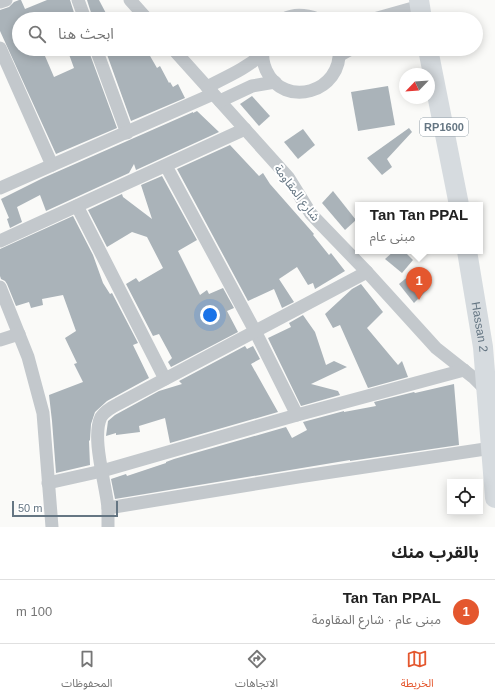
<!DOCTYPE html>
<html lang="ar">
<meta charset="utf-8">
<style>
:root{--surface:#fff;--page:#f2f2f2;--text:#222;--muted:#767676;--line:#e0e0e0;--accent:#e4572e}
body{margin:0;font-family:Arial,"Noto Sans Arabic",sans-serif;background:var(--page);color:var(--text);direction:rtl}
.controls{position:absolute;right:12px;bottom:12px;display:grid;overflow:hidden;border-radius:0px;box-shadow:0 2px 10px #0003}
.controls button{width:36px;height:36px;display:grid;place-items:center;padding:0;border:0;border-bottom:1px solid var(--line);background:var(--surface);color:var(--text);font:20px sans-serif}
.compass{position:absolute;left:399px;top:68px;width:36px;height:36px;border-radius:50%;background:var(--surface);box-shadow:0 2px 10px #0003;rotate:245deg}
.scale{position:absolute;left:12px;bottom:10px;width:106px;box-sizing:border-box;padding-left:4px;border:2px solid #657683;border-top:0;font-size:11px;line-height:14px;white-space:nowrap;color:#657683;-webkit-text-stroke:3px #fff;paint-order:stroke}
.you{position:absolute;left:210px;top:315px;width:14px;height:14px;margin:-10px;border:3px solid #fff;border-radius:50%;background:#1a73e8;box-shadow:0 0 0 6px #1a73e833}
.badge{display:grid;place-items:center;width:26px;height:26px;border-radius:50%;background:var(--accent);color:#fff;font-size:13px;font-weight:700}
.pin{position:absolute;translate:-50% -33px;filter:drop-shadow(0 1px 2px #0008)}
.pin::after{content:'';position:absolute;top:21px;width:14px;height:12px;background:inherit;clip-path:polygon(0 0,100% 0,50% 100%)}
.popup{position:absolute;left:355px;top:202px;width:128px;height:52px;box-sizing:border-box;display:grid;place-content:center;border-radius:0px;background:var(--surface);filter:drop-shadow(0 1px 3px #0005);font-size:13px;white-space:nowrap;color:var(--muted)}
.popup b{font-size:15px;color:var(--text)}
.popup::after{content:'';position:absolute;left:50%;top:100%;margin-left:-8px;border:8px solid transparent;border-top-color:var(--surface)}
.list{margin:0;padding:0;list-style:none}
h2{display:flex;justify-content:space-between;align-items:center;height:52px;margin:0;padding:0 16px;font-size:17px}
h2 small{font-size:13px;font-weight:400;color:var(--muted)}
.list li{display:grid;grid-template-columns:26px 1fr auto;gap:12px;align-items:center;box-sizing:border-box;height:64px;padding:0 16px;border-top:1px solid var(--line)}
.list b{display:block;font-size:15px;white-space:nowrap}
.list p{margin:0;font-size:13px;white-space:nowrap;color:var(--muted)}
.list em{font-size:13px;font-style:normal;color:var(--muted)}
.icon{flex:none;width:22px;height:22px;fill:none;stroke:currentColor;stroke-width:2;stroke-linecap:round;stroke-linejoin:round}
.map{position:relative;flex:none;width:495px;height:527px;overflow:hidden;direction:ltr}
.search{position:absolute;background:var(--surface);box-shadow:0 2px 10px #0003;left:12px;right:12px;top:12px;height:44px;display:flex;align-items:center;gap:10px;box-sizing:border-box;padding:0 14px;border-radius:22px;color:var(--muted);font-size:15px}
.sheet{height:116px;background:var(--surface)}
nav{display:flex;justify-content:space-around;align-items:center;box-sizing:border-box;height:56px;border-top:1px solid var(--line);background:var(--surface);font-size:11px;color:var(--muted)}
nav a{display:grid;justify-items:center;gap:2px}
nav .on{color:var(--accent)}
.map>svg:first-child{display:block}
</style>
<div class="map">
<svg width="495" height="527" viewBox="0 0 495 527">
<rect width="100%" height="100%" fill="#fafaf8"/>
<!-- building -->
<g fill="#aab3b9">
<polygon points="19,0 21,0 25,9 47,0 70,0 76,19 19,19 19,49 42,49 54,77 74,68 67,49 88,49 117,128 56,154 0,31 0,10 9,7 14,2"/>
<polygon points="87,0 99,0 109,19 93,19"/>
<polygon points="105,49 146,49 157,68 160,66 169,83 170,82 173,87 178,84 185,98 131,121"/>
<polygon points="388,86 395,125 358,131 351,92"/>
<polygon points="252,96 270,116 259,126 240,104"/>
<polygon points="197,111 219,132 136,170 134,164 129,173 46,211 40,195 17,207 22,222 10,228 7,219 9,218 1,199 43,178 193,112 193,113"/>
<polygon points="409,128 412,132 387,159 392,167 382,175 367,158"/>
<polygon points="303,129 315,145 298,159 284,142"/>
<polygon points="230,145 259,176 263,173 270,184 314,234 313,235 329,255 331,253 345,271 315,289 313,283 308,285 297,267 279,279 294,302 282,308 274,289 248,301 177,169"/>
<polygon points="162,176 197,240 178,251 200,295 207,290 209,294 223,288 234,308 227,311 238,332 171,367 168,362 172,358 159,334 153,336 126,284 136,278 139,282 163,268 147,237 132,232 107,247 88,210 122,194 123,197 152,219 141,185"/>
<polygon points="333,191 356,220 345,230 322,203"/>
<polygon points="73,216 93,255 103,283 110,294 112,293 138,343 133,345 149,378 107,401 95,412 91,424 90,440 89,441 90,465 56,473 52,421 49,395 83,382 74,364 77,363 65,338 76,331 63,295 42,299 43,305 31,308 29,302 16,306 7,284 5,281 1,279 0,276 0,249"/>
<polygon points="394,251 404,251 413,260 402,273 385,259"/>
<polygon points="411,274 427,290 414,303 399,284"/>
<polygon points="361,284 383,312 367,328 398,365 402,361 408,377 368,388 340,325 333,328 325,314 352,289"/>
<polygon points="303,315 315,332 326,365 334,361 347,367 311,384 338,391 340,395 301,406 268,338 291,327 289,323"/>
<polygon points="245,346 247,349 253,346 260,359 251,364 278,412 170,443 165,418 139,426 140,432 116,435 116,433 106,436 108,421 115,415 159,391 182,384 179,381"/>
<polygon points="454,384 459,445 350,461 350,460 115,499 111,479 126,474 127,476 166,463 166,462 174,459 286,427 292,438 307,430 303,422 344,411 344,412 376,406 374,402 414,392 415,393"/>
</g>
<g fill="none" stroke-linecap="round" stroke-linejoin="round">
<!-- street -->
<g stroke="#c3c8cc" stroke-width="13">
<polyline points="78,0 85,19"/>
<polyline points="130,0 147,19"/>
<polyline points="0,2 6,0"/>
<path d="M284 19C295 13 307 15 318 19"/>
<polyline points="374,19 420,6"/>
<polyline points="0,48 52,165"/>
<polyline points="96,49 127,133"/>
<polyline points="173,49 288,177 311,214 367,272 436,348 474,378 488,392"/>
<path d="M263 49C262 56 263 63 266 70 284 110 343 92 339 49"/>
<polyline points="340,55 351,49"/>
<path d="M207 87C226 77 246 69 262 54"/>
<polyline points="220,101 252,86 275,82"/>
<polyline points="166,166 255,331 297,415"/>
<polyline points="0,188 213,94"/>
<polyline points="77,206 165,379"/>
<polyline points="0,241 245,129"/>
<polyline points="0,287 28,357 43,413 52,527"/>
<polyline points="0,340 19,334"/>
<polyline points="48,483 102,471 297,415 464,370"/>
<polyline points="108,508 298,477 492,448"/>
<path d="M108 527C108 521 108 515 108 508 106 484 91 438 101 417 105 411 112 407 118 404L367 272"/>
</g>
<!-- primary -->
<g stroke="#d6dbdf" stroke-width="20">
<polyline points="419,0 422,19"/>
<polyline points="428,49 459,205"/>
<path id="s1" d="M467 251 483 347 495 498"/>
</g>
</g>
<g text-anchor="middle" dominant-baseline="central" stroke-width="4" stroke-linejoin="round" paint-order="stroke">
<!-- shield labels -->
<rect fill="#fff" stroke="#939fa8" stroke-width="1" x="420" y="118" width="48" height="18" rx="3"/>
<g font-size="11" font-weight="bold" fill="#657683">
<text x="444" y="127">RP1600</text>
</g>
<!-- street labels -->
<g font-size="12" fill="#657683" stroke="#fff">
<text transform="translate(297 193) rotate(53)">شارع المقاومة</text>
<text stroke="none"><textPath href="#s1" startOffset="77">Hassan 2</textPath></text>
</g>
</g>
</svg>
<div class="controls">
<button><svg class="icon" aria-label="locate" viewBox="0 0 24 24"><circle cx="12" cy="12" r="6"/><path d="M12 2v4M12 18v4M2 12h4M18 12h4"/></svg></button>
</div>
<svg class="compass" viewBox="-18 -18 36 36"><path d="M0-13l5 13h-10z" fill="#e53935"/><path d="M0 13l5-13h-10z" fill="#767676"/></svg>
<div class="scale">50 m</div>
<div class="you"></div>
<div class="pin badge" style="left:419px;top:300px">1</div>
<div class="popup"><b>Tan Tan PPAL</b>مبنى عام</div>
<div class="search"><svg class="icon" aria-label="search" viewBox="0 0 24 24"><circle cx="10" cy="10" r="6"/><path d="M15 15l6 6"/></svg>ابحث هنا</div>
</div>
<section class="sheet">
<h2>بالقرب منك<small></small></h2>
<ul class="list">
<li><span class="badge">1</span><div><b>Tan Tan PPAL</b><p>مبنى عام · شارع المقاومة</p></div><em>100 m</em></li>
</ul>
</section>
<nav>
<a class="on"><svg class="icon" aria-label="map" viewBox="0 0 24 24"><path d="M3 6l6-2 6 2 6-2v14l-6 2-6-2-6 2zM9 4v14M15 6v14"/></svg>الخريطة</a>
<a><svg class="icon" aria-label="directions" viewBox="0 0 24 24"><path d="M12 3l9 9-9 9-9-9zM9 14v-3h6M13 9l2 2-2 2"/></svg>الاتجاهات</a>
<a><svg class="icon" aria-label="saved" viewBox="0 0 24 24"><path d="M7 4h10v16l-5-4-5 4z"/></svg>المحفوظات</a>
</nav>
